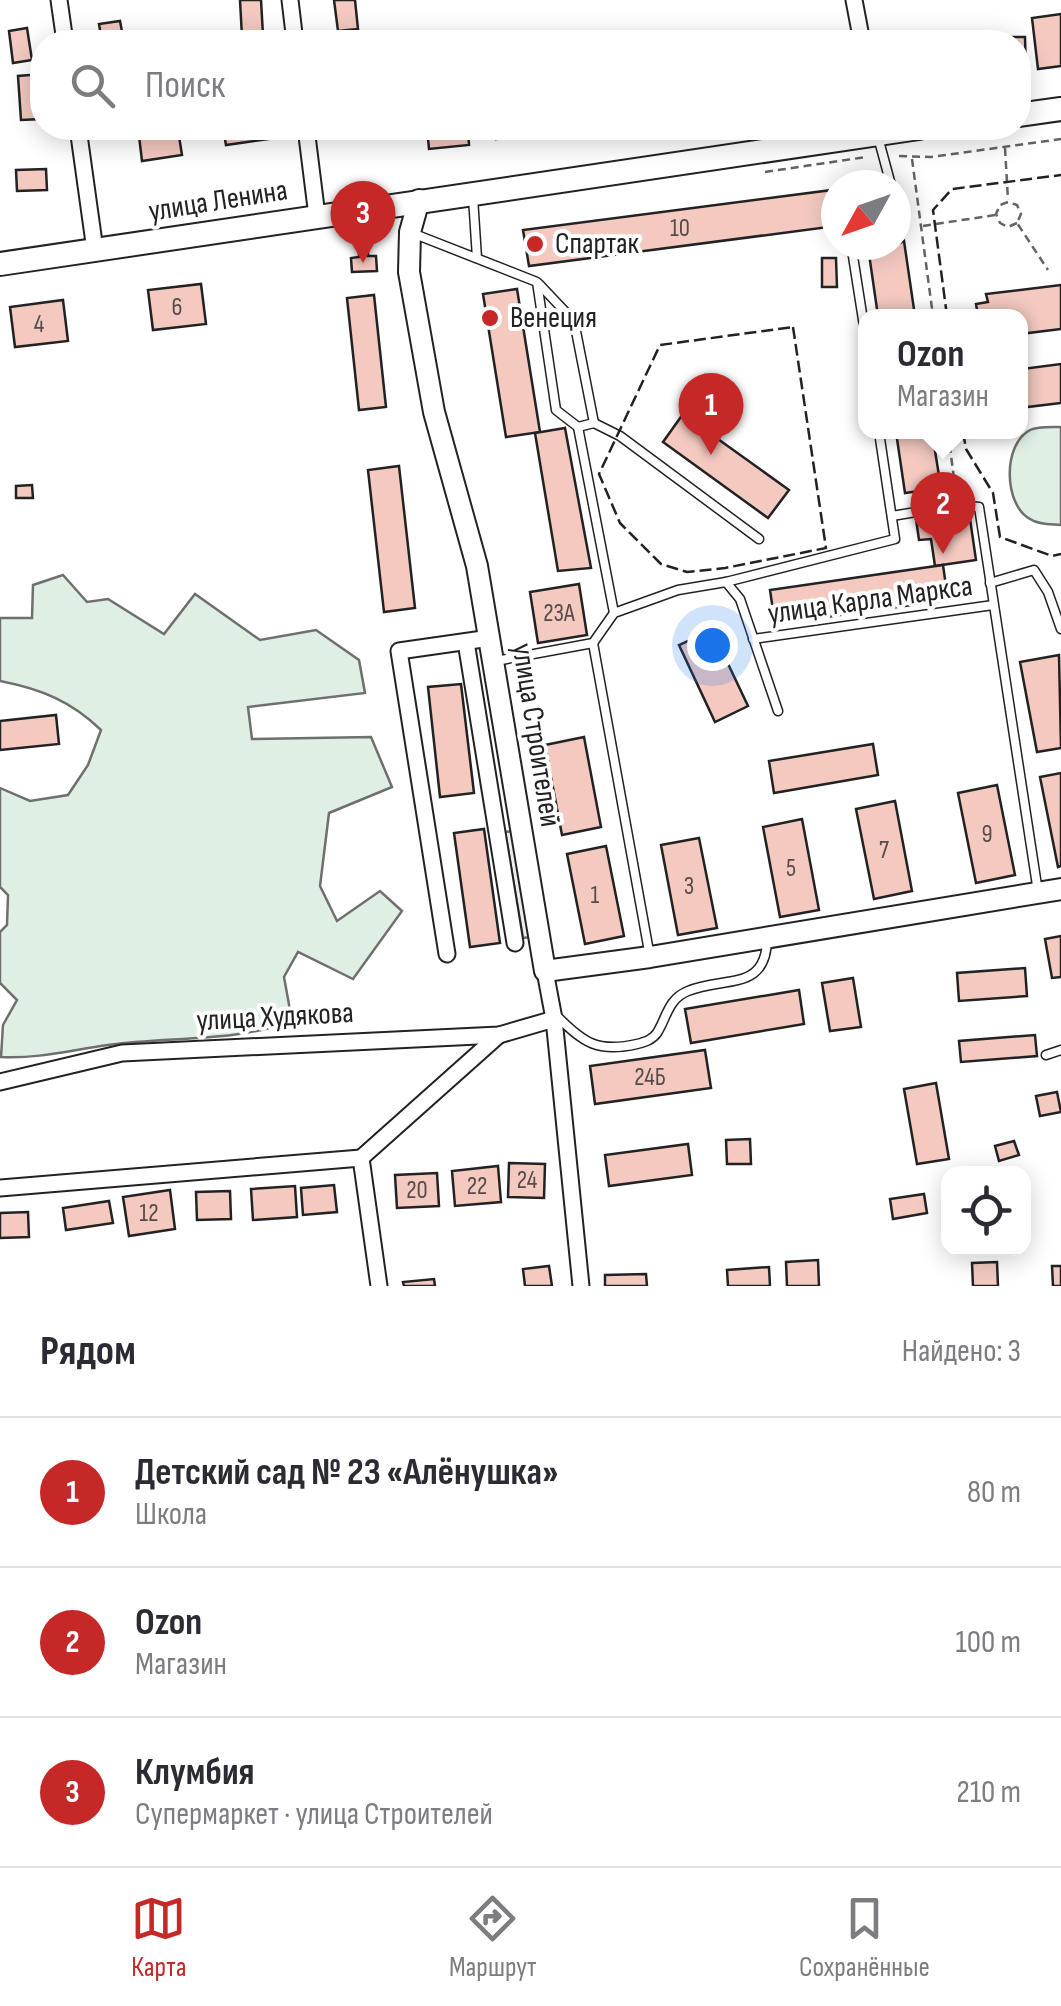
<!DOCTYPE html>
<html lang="ru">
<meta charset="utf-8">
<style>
:root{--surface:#fff;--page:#f7f7f7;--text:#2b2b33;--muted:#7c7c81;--line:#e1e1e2;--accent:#c62828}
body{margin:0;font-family:"Sofia Sans Condensed",sans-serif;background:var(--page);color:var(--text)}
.controls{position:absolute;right:30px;bottom:30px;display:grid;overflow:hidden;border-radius:20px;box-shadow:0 5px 25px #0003}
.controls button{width:90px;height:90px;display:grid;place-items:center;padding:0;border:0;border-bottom:2px solid var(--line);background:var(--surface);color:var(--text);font:50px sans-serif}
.compass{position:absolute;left:821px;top:170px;width:90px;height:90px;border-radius:50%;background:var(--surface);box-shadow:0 5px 25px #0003;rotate:230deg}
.you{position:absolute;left:712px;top:645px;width:35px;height:35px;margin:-25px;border:8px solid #fff;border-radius:50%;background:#1a73e8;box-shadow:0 0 0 15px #1a73e833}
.badge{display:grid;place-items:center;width:65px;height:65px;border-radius:50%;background:var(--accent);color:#fff;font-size:32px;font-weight:700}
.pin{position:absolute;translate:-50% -82px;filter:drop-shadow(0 2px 5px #0008)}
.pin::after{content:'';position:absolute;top:52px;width:35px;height:30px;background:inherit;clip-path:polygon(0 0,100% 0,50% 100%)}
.popup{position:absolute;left:858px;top:309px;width:170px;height:130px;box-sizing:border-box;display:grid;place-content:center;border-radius:20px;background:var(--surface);filter:drop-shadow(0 2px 8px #0005);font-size:32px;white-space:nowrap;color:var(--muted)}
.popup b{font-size:38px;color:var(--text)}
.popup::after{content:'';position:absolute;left:50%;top:100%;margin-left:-20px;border:20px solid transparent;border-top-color:var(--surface)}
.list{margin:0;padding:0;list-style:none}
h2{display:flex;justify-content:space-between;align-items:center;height:130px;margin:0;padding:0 40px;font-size:42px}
h2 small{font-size:32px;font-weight:400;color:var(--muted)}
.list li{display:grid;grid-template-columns:65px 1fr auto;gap:30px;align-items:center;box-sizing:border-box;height:150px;padding:0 40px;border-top:2px solid var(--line)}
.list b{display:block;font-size:38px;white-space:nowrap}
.list p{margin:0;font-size:32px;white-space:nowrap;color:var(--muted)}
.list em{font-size:32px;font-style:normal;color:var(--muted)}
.icon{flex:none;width:55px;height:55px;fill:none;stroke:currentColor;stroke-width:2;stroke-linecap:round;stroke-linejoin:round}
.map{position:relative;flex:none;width:1061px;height:1286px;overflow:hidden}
.search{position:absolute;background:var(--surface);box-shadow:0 5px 25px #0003;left:30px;right:30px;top:30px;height:110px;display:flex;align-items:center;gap:25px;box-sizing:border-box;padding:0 35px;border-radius:40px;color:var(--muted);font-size:38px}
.sheet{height:580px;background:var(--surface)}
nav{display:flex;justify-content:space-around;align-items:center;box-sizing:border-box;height:140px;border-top:2px solid var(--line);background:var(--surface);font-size:28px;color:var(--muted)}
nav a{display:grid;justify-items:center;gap:5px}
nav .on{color:var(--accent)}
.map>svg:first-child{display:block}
</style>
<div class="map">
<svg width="1061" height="1286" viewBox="0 0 1061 1286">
<rect width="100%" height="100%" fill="#fff"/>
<!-- green -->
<g fill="#e0efe3" stroke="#6f6f6f" stroke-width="2.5">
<path d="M1061 427V525C1051 524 1039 525 1030 519 1004 505 1002 445 1030 430 1038 426 1052 427 1061 427Z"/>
<path d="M63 575 87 602 108 599 164 634 195 594 260 640 316 630 359 660 365 693 248 707 252 739 371 737 392 787 329 813 320 886 337 921 380 891 402 911 353 979 298 952 284 977 292 1021C233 1043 169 1036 108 1045 71 1050 38 1059 1 1057L3 1025 17 1000 0 983V932L7 925 8 895 0 887V788L30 801 68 795 88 765 101 730C71 701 41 689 0 681V618H32L33 585Z"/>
</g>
<!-- parking -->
<polygon fill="#ededed" stroke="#6f6f6f" stroke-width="2.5" points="513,831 531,937 523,938 505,832"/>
<!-- building -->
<g fill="#f3c9c0" stroke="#222" stroke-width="2.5">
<polygon points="240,0 261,0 263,35 242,37"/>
<polygon points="334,0 355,0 358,29 338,31"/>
<polygon points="1061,14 1061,66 1038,69 1032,18"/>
<polygon points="120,21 124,42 102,42 99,24"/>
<polygon points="27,28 32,60 13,63 9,31"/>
<polygon points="990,37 1025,37 1026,74 1018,74 1018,42 990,42"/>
<polygon points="42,74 42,119 21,120 18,76"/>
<polygon points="223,128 267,128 269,139 226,145"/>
<polygon points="427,128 468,128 469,145 429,149"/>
<polygon points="494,128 539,128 540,133 496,139"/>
<polygon points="178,130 182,155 142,161 139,136"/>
<polygon points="46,169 47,190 17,191 16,170"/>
<polygon points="832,190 836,226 529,266 523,230"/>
<polygon points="904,241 915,316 878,316 868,247 896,245"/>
<polygon points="368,251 368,256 376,256 377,271 352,272 351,258 359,257 359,252"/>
<polygon points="822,258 836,258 837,287 822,287"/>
<polygon points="201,284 206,324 153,330 148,290"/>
<polygon points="1061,285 1061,329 1020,334 1020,316 978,316 976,304 988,302 986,294"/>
<polygon points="517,289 540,432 506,437 483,294"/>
<polygon points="374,295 386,407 359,410 347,298"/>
<polygon points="63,300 68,341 15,347 10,307"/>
<polygon points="1061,364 1061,403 1027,407 1022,369"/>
<polygon points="683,414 789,490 768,518 663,442"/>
<polygon points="565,428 591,568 558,571 535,433"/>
<polygon points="896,432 932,432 941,488 905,493"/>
<polygon points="399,466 415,608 384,612 368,470"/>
<polygon points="32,485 33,498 16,498 16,486"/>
<polygon points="969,512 976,560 935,566 931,539 919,540 916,519"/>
<polygon points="943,565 948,600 775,624 770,590"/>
<polygon points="579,584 587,635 538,643 530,592"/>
<polygon points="712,630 748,706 715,722 679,645"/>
<polygon points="1059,655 1061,748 1037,752 1020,662"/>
<polygon points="461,684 474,793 440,797 428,687"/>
<polygon points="56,715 59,744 0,750 0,721"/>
<polygon points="584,737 601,827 562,835 545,745"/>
<polygon points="873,744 878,775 774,793 769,761"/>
<polygon points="1061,773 1061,866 1058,867 1040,777"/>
<polygon points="997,785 1015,875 976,883 958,793"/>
<polygon points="895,801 912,891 874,899 856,809"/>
<polygon points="802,819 819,910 780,917 763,827"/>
<polygon points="484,829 500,943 470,947 454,833"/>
<polygon points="699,838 717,928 678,935 661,845"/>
<polygon points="606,846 624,936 585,944 567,854"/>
<polygon points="1061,936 1061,977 1052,978 1045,939"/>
<polygon points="1025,968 1027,996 959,1001 957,973"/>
<polygon points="853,978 861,1027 830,1031 822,983"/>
<polygon points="799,990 804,1024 691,1043 685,1009"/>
<polygon points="1035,1035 1037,1056 961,1062 959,1041"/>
<polygon points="705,1050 711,1088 595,1104 590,1066"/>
<polygon points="936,1083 949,1159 917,1164 904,1089"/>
<polygon points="1057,1092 1061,1112 1040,1116 1036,1096"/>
<polygon points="750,1139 751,1164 727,1164 726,1140"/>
<polygon points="1014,1141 1019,1155 999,1161 995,1146"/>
<polygon points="688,1144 692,1175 609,1186 605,1155"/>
<polygon points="509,1163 545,1164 544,1198 508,1197"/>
<polygon points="498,1166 501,1202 455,1206 452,1171"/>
<polygon points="437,1173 439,1206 397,1208 395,1175"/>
<polygon points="334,1185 337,1212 303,1215 301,1188"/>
<polygon points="295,1186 297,1217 253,1220 251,1189"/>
<polygon points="170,1190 175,1229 129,1236 123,1197"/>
<polygon points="230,1191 231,1219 197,1220 196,1192"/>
<polygon points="924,1194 927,1213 893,1219 890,1199"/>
<polygon points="109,1201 113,1223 66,1230 63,1208"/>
<polygon points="28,1212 29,1237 0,1238 0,1213"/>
<polygon points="818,1260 819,1286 787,1286 786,1262"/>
<polygon points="997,1262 998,1286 973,1286 972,1263"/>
<polygon points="549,1266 552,1286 525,1286 523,1269"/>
<polygon points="1052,1266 1061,1266 1061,1286 1053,1286"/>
<polygon points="769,1267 770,1286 728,1286 727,1270"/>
<polygon points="646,1274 647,1286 605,1286 605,1275"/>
<polygon points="434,1279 435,1286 404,1286 403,1282"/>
</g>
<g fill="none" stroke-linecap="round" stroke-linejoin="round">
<defs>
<g id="service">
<polyline points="878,137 891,185"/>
<polyline points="473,197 477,258"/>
<polyline points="896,205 896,216"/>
<polyline points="412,233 537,282 556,410 578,427 614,613"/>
<polyline points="858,245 852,250 866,339"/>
<polyline points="539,284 574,321 594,423"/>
<polyline points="578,427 594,423 620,436 759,539"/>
<polyline points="892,516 957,505 979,507 1038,892"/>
<polyline points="726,582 740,599 778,711"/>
<polyline points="990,583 1034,570 1048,592 1061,629"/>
<polyline points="753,639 993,605"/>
<polyline points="593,643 650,957"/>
<polyline points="496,661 593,643 614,613 678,590 726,582 895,539 879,432"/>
<path d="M556 1015C583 1043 598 1053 637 1044 645 1042 652 1040 657 1033 667 1017 668 999 688 991 724 976 767 992 767 938"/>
<polyline points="1046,1055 1061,1050"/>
</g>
<g id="minor">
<polyline points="59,0 65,42"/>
<polyline points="290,0 295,42"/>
<polyline points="854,0 862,42"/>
<polyline points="78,128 95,250"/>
<polyline points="306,128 317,216"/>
<polyline points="466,642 515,943"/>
<polyline points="447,954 399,651 490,638"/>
<polyline points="545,971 554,1019 581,1286"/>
<polyline points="0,1082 122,1053 499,1035 554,1019"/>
<polyline points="0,1188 361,1158"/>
<polyline points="379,1286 361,1158 499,1035"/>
</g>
<polyline id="tertiary" points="419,200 410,232 409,272 434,412 477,566 545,971 650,957 1061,889"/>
<g id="secondary">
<polyline points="1018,115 1061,109"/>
<polyline points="0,264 919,128"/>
</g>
</defs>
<!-- service casing -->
<use href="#service" stroke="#222" stroke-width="11"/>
<!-- minor casing -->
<use href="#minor" stroke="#222" stroke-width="19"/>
<!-- tertiary casing -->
<use href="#tertiary" stroke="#222" stroke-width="24"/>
<!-- secondary casing -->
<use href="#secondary" stroke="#222" stroke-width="26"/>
<!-- path -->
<g stroke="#646464" stroke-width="2.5" stroke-dasharray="8 5" stroke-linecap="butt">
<polyline points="1005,148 1008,200"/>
<polyline points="899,156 931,157 1061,139"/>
<polyline points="912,159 933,316"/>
<polyline points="765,172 866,157"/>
<polyline points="1017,223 1008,227 1000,223 996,214 1000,205 1008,202 1017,205 1021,214 1017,223 1048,270"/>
<polyline points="923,226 995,215"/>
<polyline points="948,432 956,494"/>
</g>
<!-- service -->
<use href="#service" stroke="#fff" stroke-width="8"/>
<!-- minor -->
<use href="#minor" stroke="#fff" stroke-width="15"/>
<!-- tertiary -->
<use href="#tertiary" stroke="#fff" stroke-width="20"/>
<!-- secondary -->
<use href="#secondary" stroke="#fff" stroke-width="22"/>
<!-- fence -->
<g stroke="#222" stroke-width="2.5" stroke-dasharray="12 5" stroke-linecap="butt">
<polyline points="947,316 933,210 952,189 1061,175"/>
<polygon points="793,327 826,548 725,568 687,572 661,564 620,523 599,474 660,345"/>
<polyline points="963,432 966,449 993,493 1000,537 1052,556 1061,554"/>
</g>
</g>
<!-- markers -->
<g fill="#c62828" stroke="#fff" stroke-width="4">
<circle cx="535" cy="244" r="10"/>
<circle cx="490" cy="318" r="10"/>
</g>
<g text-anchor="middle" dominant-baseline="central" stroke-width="8" stroke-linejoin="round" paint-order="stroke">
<!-- number labels -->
<g font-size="25" fill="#564c4a">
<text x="680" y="228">10</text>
<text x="177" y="307">6</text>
<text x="39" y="324">4</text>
<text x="559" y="613">23А</text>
<text x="987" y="834">9</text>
<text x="884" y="850">7</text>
<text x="791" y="868">5</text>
<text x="689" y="886">3</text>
<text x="595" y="895">1</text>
<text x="650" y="1077">24Б</text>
<text x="527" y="1180">24</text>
<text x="477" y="1186">22</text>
<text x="417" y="1190">20</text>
<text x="149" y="1213">12</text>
</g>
<!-- street labels -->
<g font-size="30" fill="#222" stroke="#fff">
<text transform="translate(218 201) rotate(-9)">улица Ленина</text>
<text transform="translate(870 600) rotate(-8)">улица Карла Маркса</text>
<text transform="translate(536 735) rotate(81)">улица Строителей</text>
<text transform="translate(275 1017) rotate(-3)">улица Худякова</text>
</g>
<!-- poi labels -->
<g font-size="30" fill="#222" stroke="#fff" text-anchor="start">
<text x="555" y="244">Спартак</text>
<text x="510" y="318">Венеция</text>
</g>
</g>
</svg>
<div class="controls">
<button><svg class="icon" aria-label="locate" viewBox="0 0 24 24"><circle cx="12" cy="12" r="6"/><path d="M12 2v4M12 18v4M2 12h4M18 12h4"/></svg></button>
</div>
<svg class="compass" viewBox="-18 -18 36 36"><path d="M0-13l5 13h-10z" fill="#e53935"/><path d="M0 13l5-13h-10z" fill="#7c7c81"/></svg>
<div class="you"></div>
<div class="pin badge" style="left:711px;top:455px">1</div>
<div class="pin badge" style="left:943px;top:554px">2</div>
<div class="popup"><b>Ozon</b>Магазин</div>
<div class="pin badge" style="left:363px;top:263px">3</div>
<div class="search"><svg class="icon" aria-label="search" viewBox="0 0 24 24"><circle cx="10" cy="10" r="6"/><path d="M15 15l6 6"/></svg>Поиск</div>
</div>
<section class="sheet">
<h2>Рядом<small>Найдено: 3</small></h2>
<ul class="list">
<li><span class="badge">1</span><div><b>Детский сад № 23 «Алёнушка»</b><p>Школа</p></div><em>80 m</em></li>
<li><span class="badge">2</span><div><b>Ozon</b><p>Магазин</p></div><em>100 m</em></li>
<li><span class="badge">3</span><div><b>Клумбия</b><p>Супермаркет · улица Строителей</p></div><em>210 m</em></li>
</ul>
</section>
<nav>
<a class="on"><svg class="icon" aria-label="map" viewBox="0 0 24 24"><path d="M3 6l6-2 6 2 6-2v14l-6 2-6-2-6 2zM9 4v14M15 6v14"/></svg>Карта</a>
<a><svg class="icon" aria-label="directions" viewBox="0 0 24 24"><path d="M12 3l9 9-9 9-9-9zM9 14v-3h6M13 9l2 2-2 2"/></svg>Маршрут</a>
<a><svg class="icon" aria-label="saved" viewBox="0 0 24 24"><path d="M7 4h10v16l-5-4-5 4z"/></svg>Сохранённые</a>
</nav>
